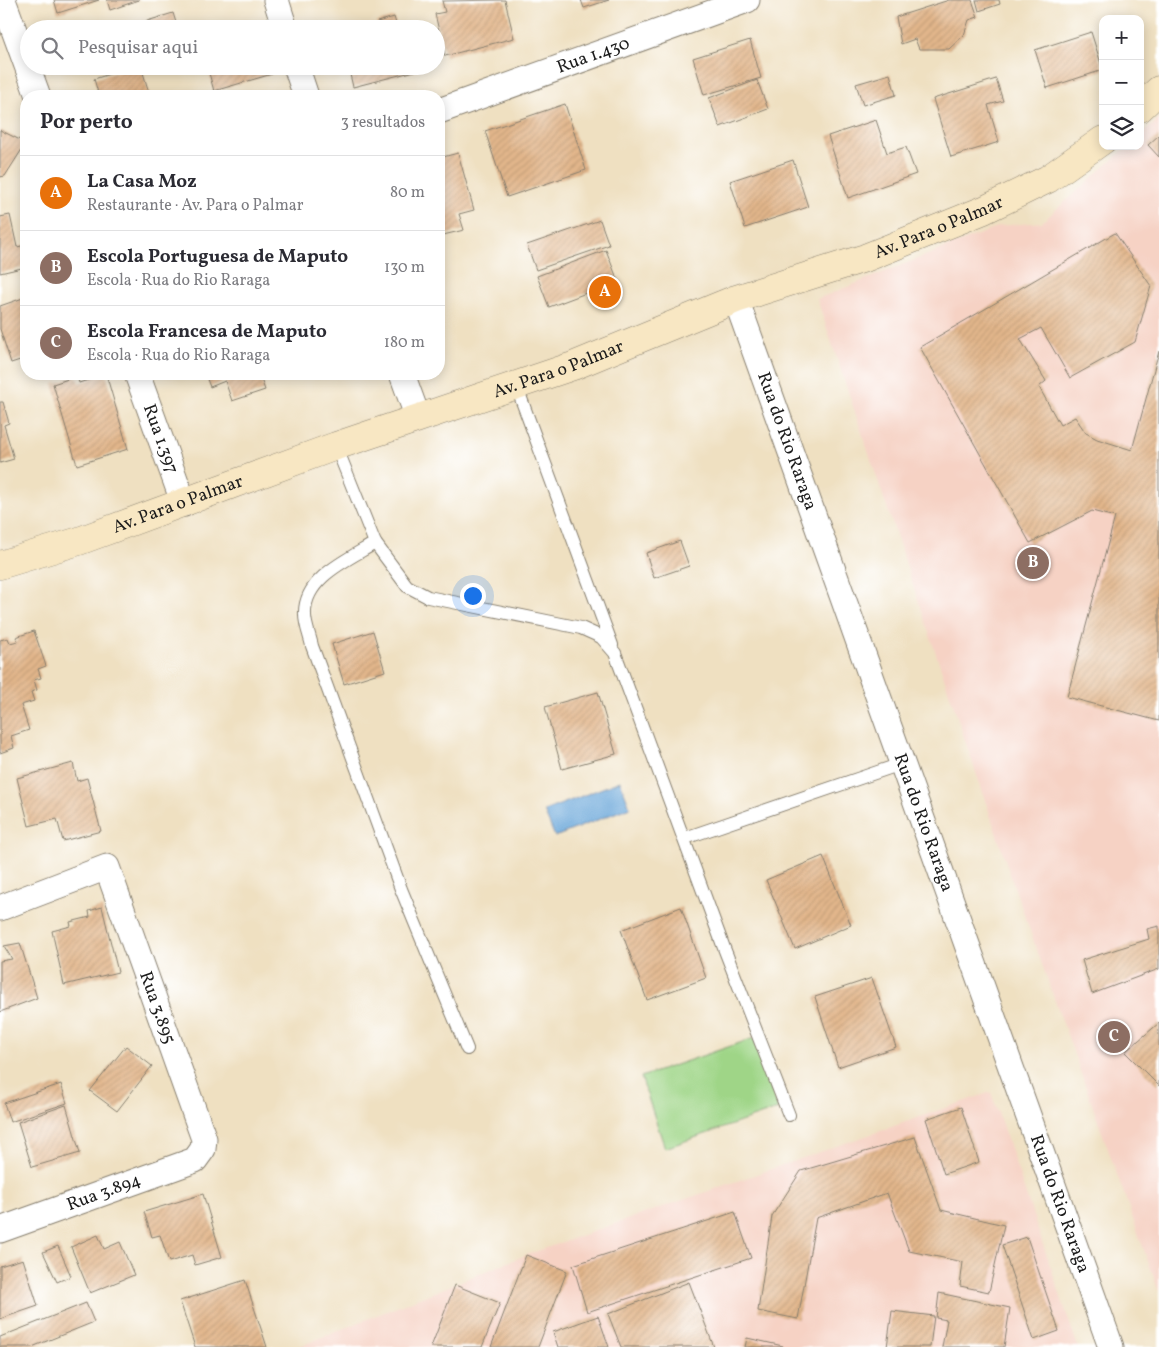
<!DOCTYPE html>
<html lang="pt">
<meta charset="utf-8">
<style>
:root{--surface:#fff;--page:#f2f2f3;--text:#2b2b33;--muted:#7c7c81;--line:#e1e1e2;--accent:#d1495b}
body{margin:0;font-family:Vollkorn,serif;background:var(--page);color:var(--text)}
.controls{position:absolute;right:15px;top:15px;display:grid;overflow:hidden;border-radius:10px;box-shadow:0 2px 12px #0003}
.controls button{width:45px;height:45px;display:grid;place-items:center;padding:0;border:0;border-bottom:1px solid var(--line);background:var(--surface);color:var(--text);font:25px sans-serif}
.you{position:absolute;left:472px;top:595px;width:18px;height:18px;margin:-12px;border:4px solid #fff;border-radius:50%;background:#1a73e8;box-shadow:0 0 0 8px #1a73e833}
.badge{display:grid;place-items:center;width:32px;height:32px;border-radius:50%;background:var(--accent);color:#fff;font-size:16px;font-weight:700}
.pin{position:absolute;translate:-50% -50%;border:2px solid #fff;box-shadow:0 1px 5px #0006}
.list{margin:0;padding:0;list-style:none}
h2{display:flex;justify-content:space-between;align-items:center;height:65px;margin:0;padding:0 20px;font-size:21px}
h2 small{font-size:16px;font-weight:400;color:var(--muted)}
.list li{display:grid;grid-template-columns:32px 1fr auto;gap:15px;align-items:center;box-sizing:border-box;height:75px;padding:0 20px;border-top:1px solid var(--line)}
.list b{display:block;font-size:19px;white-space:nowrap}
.list p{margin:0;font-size:16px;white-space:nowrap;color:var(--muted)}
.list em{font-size:16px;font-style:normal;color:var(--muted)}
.icon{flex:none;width:28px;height:28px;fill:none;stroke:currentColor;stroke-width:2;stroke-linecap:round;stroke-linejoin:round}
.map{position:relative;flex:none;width:1159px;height:1347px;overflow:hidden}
.search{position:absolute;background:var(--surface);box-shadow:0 2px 12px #0003;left:20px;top:20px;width:425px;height:55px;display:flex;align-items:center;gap:12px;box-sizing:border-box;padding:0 18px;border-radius:28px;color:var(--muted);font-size:19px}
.panel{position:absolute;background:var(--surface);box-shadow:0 2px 12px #0003;left:20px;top:90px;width:425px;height:290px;border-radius:20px}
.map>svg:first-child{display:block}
</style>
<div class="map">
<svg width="1159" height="1347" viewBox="0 0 1159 1347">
<defs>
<pattern id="building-hatch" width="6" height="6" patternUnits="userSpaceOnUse" patternTransform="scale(1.25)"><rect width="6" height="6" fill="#e2b68b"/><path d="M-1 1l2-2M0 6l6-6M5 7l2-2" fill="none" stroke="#c19c77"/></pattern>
</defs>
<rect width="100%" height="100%" fill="#fff"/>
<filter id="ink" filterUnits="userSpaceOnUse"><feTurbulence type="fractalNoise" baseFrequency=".02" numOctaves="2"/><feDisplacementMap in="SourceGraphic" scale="10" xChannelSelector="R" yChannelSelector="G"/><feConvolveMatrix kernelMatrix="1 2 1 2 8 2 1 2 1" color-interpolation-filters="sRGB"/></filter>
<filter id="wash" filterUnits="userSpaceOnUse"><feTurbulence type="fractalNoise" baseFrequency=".0096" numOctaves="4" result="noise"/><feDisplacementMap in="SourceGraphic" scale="20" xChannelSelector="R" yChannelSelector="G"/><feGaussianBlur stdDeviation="1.12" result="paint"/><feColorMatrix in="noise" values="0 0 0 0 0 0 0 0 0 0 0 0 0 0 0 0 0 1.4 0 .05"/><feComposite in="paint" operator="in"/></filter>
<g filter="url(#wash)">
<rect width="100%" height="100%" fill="#efe0c1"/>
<!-- built -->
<g fill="#f6d2c4">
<polygon points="1159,119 1159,1292 1014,886 817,299 1000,226 1042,222 1128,146 1140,146 1140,136"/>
<polygon points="991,1092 1078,1347 298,1347 526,1255"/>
</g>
<!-- grass -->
<polygon fill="#9fd587" stroke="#5e7852" points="754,1038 778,1109 665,1148 641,1077"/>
<!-- water -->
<polygon fill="#64a3d7" stroke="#40607a" points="620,781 630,807 555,837 544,811"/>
<g id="blocks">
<!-- building -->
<g fill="url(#building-hatch)">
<polygon points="54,0 99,0 58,13"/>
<polygon points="107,0 139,0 110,10"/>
<polygon points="505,0 514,38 445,56 435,14 445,12 442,1"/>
<polygon points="581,0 609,0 584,8"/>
<polygon points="949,0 972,0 978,17 969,20 964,35 949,49 919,49 915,39 901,44 896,17"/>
<polygon points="976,0 999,0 1000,4 979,11"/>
<polygon points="173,13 178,29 132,29 131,26"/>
<polygon points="394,17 397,27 403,25 404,29 378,29 377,22"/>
<polygon points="248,20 250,29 220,29 220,28"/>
<polygon points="1091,32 1103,70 1047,88 1035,50"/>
<polygon points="750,40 761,78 704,95 693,58"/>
<polygon points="135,66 141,66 150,96 99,96 94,79"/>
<polygon points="207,66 270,66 272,74 214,91"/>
<polygon points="348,66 414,66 415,71 353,87"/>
<polygon points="890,74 896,95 863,105 856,84"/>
<polygon points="996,79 1003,101 988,105 999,142 951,157 933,99"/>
<polygon points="757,80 768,109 720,127 709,98"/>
<polygon points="565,104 586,170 507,197 485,131"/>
<polygon points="876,120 887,153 906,147 916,174 848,198 828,136"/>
<polygon points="0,130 26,143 5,176 0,177"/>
<polygon points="1159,135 1159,157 1148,145"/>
<polygon points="458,153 474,210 459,214 464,230 439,236 439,158"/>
<polygon points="793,160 808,207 745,228 730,181"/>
<polygon points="10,215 17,247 26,245 26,267 0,273 0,217"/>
<polygon points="600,220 609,245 536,270 527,245"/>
<polygon points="1115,233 1151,286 1135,342 1070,378 1041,328 1020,339 1046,381 1039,387 1060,425 1075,417 1086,433 1097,439 1132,450 1159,351 1159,721 1067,697 1115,517 1092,511 1030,543 920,347"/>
<polygon points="606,250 618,281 549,307 537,276"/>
<polygon points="23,298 26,306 26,358 11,363 0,329 0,306"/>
<polygon points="89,374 106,374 128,449 77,465 53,384 77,376 79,383 91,379"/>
<polygon points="205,374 259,374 265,390 232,401 225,381 210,387"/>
<polygon points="0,402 3,402 9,423 4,425 14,459 0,463"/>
<polygon points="680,541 689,566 654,578 646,553"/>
<polygon points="34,631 46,666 38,669 41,678 34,680 37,690 31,692 34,701 21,705 29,730 11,736 14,748 0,753 0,640 8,638 10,643 18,641 16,637"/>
<polygon points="373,631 385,671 344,684 332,644"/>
<polygon points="598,692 616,754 562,769 545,707"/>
<polygon points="73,763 77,781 87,778 101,831 63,841 57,819 29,826 17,778"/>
<polygon points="823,856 851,925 795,949 766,880"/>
<polygon points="102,907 118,972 64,985 52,931 71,926 70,922 90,917 89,911"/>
<polygon points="681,907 706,978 647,1000 621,930"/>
<polygon points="1159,926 1159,969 1092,994 1082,960 1149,939 1147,929"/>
<polygon points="20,943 37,998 0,1012 0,961 12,959 4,946"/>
<polygon points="872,978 896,1047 838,1067 815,997"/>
<polygon points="1159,1023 1159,1086 1125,1052"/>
<polygon points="126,1046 152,1066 117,1111 90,1091"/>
<polygon points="61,1084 67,1103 10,1122 4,1103"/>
<polygon points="66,1105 80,1153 32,1167 18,1122"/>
<polygon points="961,1107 979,1162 944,1174 926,1119"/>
<polygon points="915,1137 941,1210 1004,1225 989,1292 960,1286 963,1262 909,1251 887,1193 816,1218 798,1319 758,1311 772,1216 801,1171"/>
<polygon points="203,1194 222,1257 195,1265 192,1255 169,1262 160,1235 152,1237 144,1212"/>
<polygon points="735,1212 751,1258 587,1312 573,1265"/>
<polygon points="98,1235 104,1249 120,1242 134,1275 90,1293 71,1247"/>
<polygon points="1027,1237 1059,1331 1034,1340 1002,1245"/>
<polygon points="58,1246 71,1276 57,1282 43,1252"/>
<polygon points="526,1255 567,1271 538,1347 491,1347"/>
<polygon points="23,1259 38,1306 0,1319 0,1266"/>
<polygon points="245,1280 267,1347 195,1347 180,1301"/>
<polygon points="689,1282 714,1347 621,1347 608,1314"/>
<polygon points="455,1285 500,1303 482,1347 431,1347"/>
<polygon points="939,1293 1010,1308 1004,1347 942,1347 947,1320 936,1318"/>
<polygon points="86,1303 94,1322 32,1347 0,1347 0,1337"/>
<polygon points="892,1311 934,1316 930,1347 887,1347"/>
<polygon points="598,1316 609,1347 558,1347 553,1332"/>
<polygon points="747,1338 783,1346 783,1347 745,1347"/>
</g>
</g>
</g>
<g filter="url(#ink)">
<use href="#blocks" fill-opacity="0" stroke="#867e6e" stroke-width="1"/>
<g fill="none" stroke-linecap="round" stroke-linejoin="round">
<defs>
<g id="lane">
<polyline points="516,385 612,645"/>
<polyline points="336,446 375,543 407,586 428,597 581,628 601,637 615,653 724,948 789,1115"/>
<path d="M375 543C349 559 303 578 305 615 305 625 310 636 312 646L401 889 467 1049"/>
<polyline points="685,838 901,764"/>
</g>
<g id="street">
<polyline points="3,0 38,96"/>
<polyline points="276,0 285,29"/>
<polyline points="296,66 306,96"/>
<path id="s1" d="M439 111 747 0"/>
<path id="s2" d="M736 299 1111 1347"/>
<path id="s3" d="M137 374 184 504"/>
<polyline points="402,374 418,418"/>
<path id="s4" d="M0 908 107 867 204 1139 203 1149 195 1160 0 1230"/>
</g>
<g id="secondary">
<polyline points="1140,108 1159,90"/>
<path id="s5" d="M0 565 79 541 336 446 573 366 736 299 865 258 984 210 1048 179 1103 140"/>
</g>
</defs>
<!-- lane casing -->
<use href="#lane" stroke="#867e6e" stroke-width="14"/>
<!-- street casing -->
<use href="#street" stroke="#867e6e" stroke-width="27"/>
<!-- secondary casing -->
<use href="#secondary" stroke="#867e6e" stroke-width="29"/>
<!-- lane -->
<use href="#lane" stroke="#fff" stroke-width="12"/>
<!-- street -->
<use href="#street" stroke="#fff" stroke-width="25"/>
<!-- secondary -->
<use href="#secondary" stroke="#f8e7c3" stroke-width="28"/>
</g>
</g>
<g text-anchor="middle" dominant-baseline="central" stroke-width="4.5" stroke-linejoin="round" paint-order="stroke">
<!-- street labels -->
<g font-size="18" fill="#1c1c1c" stroke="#fff">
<text stroke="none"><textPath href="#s1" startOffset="164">Rua 1.430</textPath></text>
<text stroke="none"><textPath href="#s5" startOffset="998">Av. Para o Palmar</textPath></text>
<text stroke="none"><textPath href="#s5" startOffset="592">Av. Para o Palmar</textPath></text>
<text stroke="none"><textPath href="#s3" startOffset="69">Rua 1.397</textPath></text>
<text stroke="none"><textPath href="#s2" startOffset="151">Rua do Rio Raraga</textPath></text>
<text stroke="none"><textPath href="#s5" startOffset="188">Av. Para o Palmar</textPath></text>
<text stroke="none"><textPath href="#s2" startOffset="556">Rua do Rio Raraga</textPath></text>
<text stroke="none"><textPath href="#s4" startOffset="264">Rua 3.895</textPath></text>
<text transform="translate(104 1193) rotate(-20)">Rua 3.894</text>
<text stroke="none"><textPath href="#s2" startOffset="961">Rua do Rio Raraga</textPath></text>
</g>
</g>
</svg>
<div class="controls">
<button>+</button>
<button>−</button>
<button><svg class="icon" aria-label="layers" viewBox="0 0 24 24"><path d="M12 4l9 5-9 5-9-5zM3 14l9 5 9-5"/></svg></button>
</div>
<div class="you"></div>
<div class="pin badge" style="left:605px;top:292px;background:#e8710a">A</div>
<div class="pin badge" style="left:1033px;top:563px;background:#8d6e63">B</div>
<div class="pin badge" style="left:1114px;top:1037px;background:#8d6e63">C</div>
<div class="search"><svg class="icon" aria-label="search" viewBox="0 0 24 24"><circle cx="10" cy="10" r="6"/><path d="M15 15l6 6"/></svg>Pesquisar aqui</div>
<section class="panel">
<h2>Por perto<small>3 resultados</small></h2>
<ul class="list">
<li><span class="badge" style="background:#e8710a">A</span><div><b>La Casa Moz</b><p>Restaurante · Av. Para o Palmar</p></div><em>80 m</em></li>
<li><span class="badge" style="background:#8d6e63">B</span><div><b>Escola Portuguesa de Maputo</b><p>Escola · Rua do Rio Raraga</p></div><em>130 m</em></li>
<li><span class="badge" style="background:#8d6e63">C</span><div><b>Escola Francesa de Maputo</b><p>Escola · Rua do Rio Raraga</p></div><em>180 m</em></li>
</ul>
</section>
</div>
